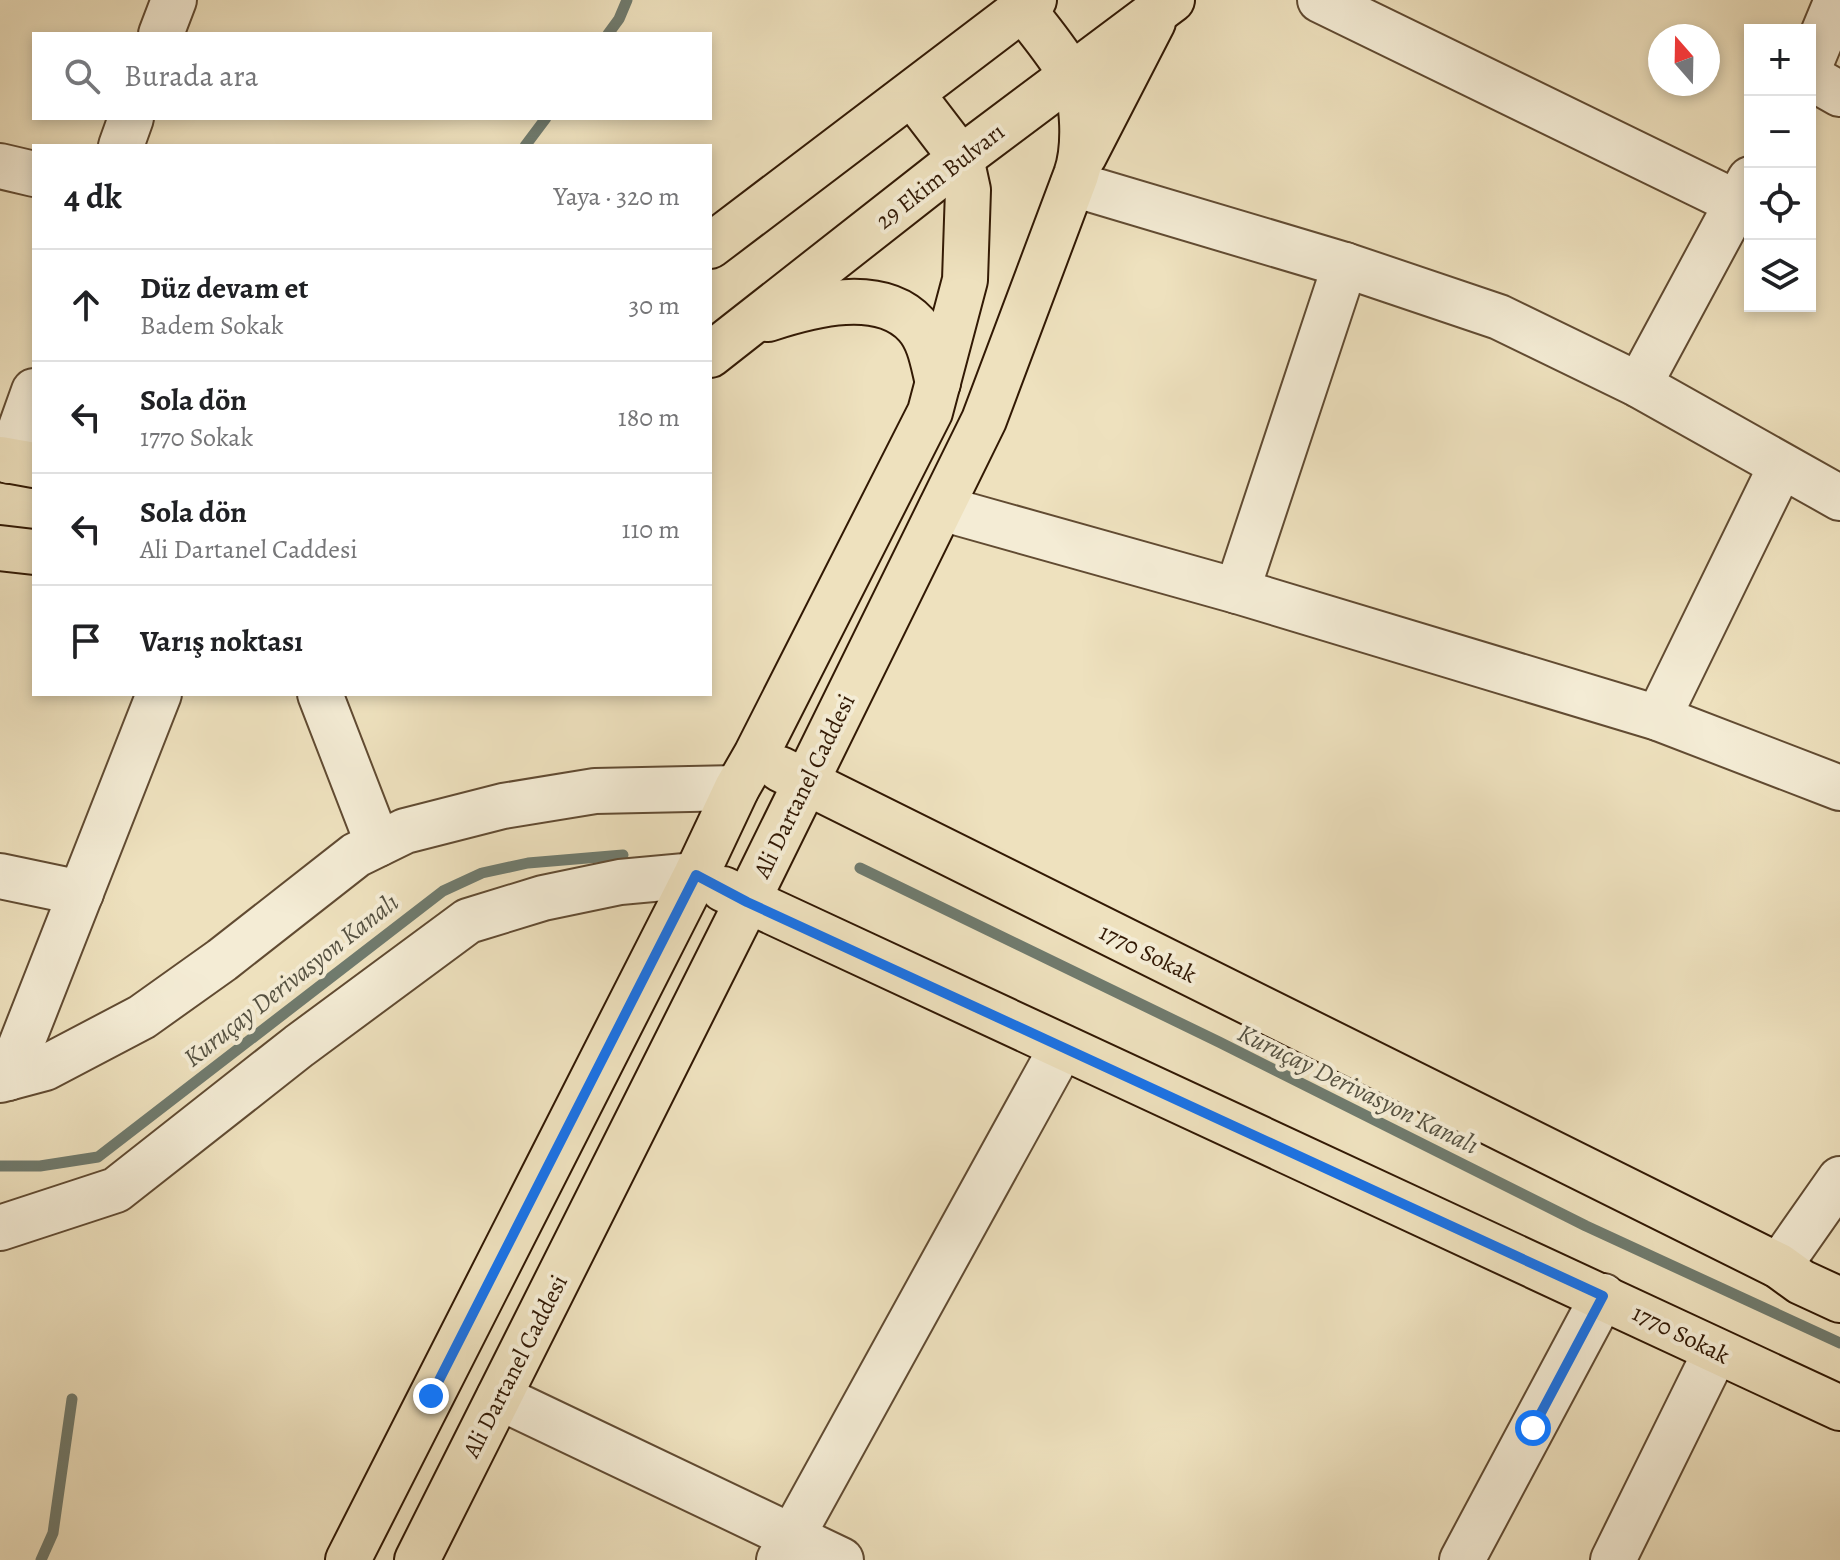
<!DOCTYPE html>
<html lang="tr">
<meta charset="utf-8">
<style>
:root{--surface:#fff;--page:#f2f2f2;--text:#202124;--muted:#757577;--line:#e0e0e0}
body{margin:0;font-family:Alegreya,serif;background:var(--page);color:var(--text)}
.controls{position:absolute;right:24px;top:24px;display:grid;overflow:hidden;border-radius:0px;box-shadow:0 4px 12px #0003}
.controls button{width:72px;height:72px;display:grid;place-items:center;padding:0;border:0;border-bottom:2px solid var(--line);background:var(--surface);color:var(--text);font:40px sans-serif}
.compass{position:absolute;left:1648px;top:24px;width:72px;height:72px;border-radius:50%;background:var(--surface);box-shadow:0 4px 12px #0003;rotate:340deg}
.stop{position:absolute;width:24px;height:24px;margin:-18px;border:6px solid #1a73e8;border-radius:50%;background:#fff}
.stop.end{background:#1a73e8;border-color:#fff;box-shadow:0 2px 8px #0008}
.list{margin:0;padding:0;list-style:none}
h2{display:flex;justify-content:space-between;align-items:center;height:104px;margin:0;padding:0 32px;font-size:34px}
h2 small{font-size:26px;font-weight:400;color:var(--muted)}
.list li{display:grid;grid-template-columns:52px 1fr auto;gap:24px;align-items:center;box-sizing:border-box;height:112px;padding:0 32px;border-top:2px solid var(--line)}
.list b{display:block;font-size:30px;white-space:nowrap}
.list p{margin:0;font-size:26px;white-space:nowrap;color:var(--muted)}
.list em{font-size:26px;font-style:normal;color:var(--muted)}
.icon{flex:none;width:44px;height:44px;fill:none;stroke:currentColor;stroke-width:2;stroke-linecap:round;stroke-linejoin:round}
.map{position:relative;flex:none;width:1840px;height:1560px;overflow:hidden}
.search{position:absolute;background:var(--surface);box-shadow:0 4px 12px #0003;left:32px;top:32px;width:680px;height:88px;display:flex;align-items:center;gap:20px;box-sizing:border-box;padding:0 28px;border-radius:0px;color:var(--muted);font-size:30px}
.panel{position:absolute;background:var(--surface);box-shadow:0 4px 12px #0003;left:32px;top:144px;width:680px;height:552px;border-radius:0px}
.map>svg:first-child{display:block}
</style>
<div class="map">
<svg width="1840" height="1560" viewBox="0 0 1840 1560">
<rect width="100%" height="100%" fill="#eee1be"/>
<filter id="stains"><feTurbulence type="fractalNoise" baseFrequency=".0025" numOctaves="4"/><feColorMatrix values="0 0 0 0 .2 0 0 0 0 .09 0 0 0 0 .02 0 0 0 .5 -.17"/></filter>
<radialGradient id="worn" r=".72"><stop offset=".6" stop-color="#630" stop-opacity="0"/><stop offset="1" stop-color="#630" stop-opacity=".3"/></radialGradient>
<g fill="none" stroke-linecap="round" stroke-linejoin="round">
<!-- stream -->
<g stroke="#707b6e" stroke-width="11">
<polyline points="608,34 619,19 627,0"/>
<polyline points="525,146 546,118"/>
<polyline points="860,868 1219,1042 1586,1226 1840,1343"/>
<polyline points="0,1166 40,1166 98,1157 443,891 482,873 528,863 623,855"/>
<polyline points="41,1560 53,1533 72,1399"/>
</g>
<defs>
<g id="minor">
<polyline points="1320,0 1737,203"/>
<polyline points="161,34 174,0"/>
<polyline points="1810,65 1837,0"/>
<polyline points="1810,77 1840,94"/>
<polyline points="121,146 131,118"/>
<polyline points="0,166 34,174"/>
<polyline points="1073,184 1345,265 1499,317 1639,385 1840,498"/>
<polyline points="1639,385 1750,179"/>
<polyline points="9,461 34,391"/>
<polyline points="941,508 1237,591 1658,718 1840,788"/>
<polyline points="1237,591 1345,265"/>
<polyline points="320,694 378,844"/>
<polyline points="1658,718 1781,466"/>
<polyline points="0,876 81,893"/>
<polyline points="8,1078 159,694"/>
<polyline points="0,1080 45,1068 142,1017 222,960 356,855 405,831 503,806 595,791 737,788"/>
<polyline points="0,1228 116,1190 299,1046 468,921 543,898 620,882 696,875"/>
<polyline points="1779,1266 1840,1179"/>
<polyline points="499,1397 841,1560"/>
<polyline points="779,1560 1062,1047"/>
<polyline points="1462,1560 1603,1296"/>
<polyline points="1613,1560 1716,1351"/>
</g>
<g id="major">
<polyline points="1084,156 1153,22"/>
<polyline points="710,246 1034,0"/>
<path d="M768 319C811 305 880 286 916 325 930 340 933 363 938 383"/>
<polyline points="710,355 961,158 1172,0"/>
<polyline points="0,459 34,465"/>
<polyline points="0,548 34,552"/>
<polyline points="780,769 1779,1266 1801,1282 1840,1300"/>
<polyline points="723,889 1840,1408"/>
<polyline points="348,1560 696,875 737,788 756,755 930,412 965,280 968,190 961,158 912,94"/>
<path d="M417 1560 747 902 984 420 1076 175C1085 149 1085 100 1071 75 1058 52 1039 30 1023 9"/>
</g>
</defs>
<!-- minor casing -->
<use href="#minor" stroke="#614b32" stroke-width="48"/>
<!-- major casing -->
<use href="#major" stroke="#321904" stroke-width="48"/>
<!-- minor -->
<use href="#minor" stroke="#f4ecd5" stroke-width="44"/>
<!-- major -->
<use href="#major" stroke="#eee1be" stroke-width="44"/>
</g>
<g fill="none" stroke-linecap="round" stroke-linejoin="round">
<!-- route -->
<polyline stroke="#1a73e8" stroke-width="10" points="431,1396 696,875 747,902 1603,1296 1533,1428"/>
</g>
<g text-anchor="middle" dominant-baseline="central" stroke-width="8" stroke-linejoin="round" paint-order="stroke">
<!-- street labels -->
<g font-size="24" fill="#321904" stroke="#f4ecd5">
<text transform="translate(940 176) rotate(-38)">29 Ekim Bulvarı</text>
<text transform="translate(804 786) rotate(-64)">Ali Dartanel Caddesi</text>
<text transform="translate(1148 953) rotate(26)">1770 Sokak</text>
<text transform="translate(1681 1334) rotate(26)">1770 Sokak</text>
<text transform="translate(515 1366) rotate(-63)">Ali Dartanel Caddesi</text>
</g>
<!-- water labels -->
<g font-size="26" font-style="italic" fill="#565242" stroke="#f4ecd5">
<text transform="translate(291 980) rotate(-38)">Kuruçay Derivasyon Kanalı</text>
<text transform="translate(1358 1089) rotate(26)">Kuruçay Derivasyon Kanalı</text>
</g>
</g>
<rect width="100%" height="100%" filter="url(#stains)"/>
<rect width="100%" height="100%" fill="url(#worn)"/>
</svg>
<div class="controls">
<button>+</button>
<button>−</button>
<button><svg class="icon" aria-label="locate" viewBox="0 0 24 24"><circle cx="12" cy="12" r="6"/><path d="M12 2v4M12 18v4M2 12h4M18 12h4"/></svg></button>
<button><svg class="icon" aria-label="layers" viewBox="0 0 24 24"><path d="M12 4l9 5-9 5-9-5zM3 14l9 5 9-5"/></svg></button>
</div>
<svg class="compass" viewBox="-18 -18 36 36"><path d="M0-13l5 13h-10z" fill="#e53935"/><path d="M0 13l5-13h-10z" fill="#757577"/></svg>
<div class="stop" style="left:1533px;top:1428px"></div>
<div class="stop end" style="left:431px;top:1396px"></div>
<div class="search"><svg class="icon" aria-label="search" viewBox="0 0 24 24"><circle cx="10" cy="10" r="6"/><path d="M15 15l6 6"/></svg>Burada ara</div>
<section class="panel">
<h2>4 dk<small>Yaya · 320 m</small></h2>
<ul class="list">
<li><svg class="icon" aria-label="ahead" viewBox="0 0 24 24"><path d="M12 20V5M6 11l6-6 6 6"/></svg><div><b>Düz devam et</b><p>Badem Sokak</p></div><em>30 m</em></li>
<li><svg class="icon" aria-label="left" viewBox="0 0 24 24"><path d="M17 20v-9H6M10 6l-5 5 5 5"/></svg><div><b>Sola dön</b><p>1770 Sokak</p></div><em>180 m</em></li>
<li><svg class="icon" aria-label="left" viewBox="0 0 24 24"><path d="M17 20v-9H6M10 6l-5 5 5 5"/></svg><div><b>Sola dön</b><p>Ali Dartanel Caddesi</p></div><em>110 m</em></li>
<li><svg class="icon" aria-label="arrive" viewBox="0 0 24 24"><path d="M6 21V4h12l-3 4 3 4H6"/></svg><div><b>Varış noktası</b></div></li>
</ul>
</section>
</div>
